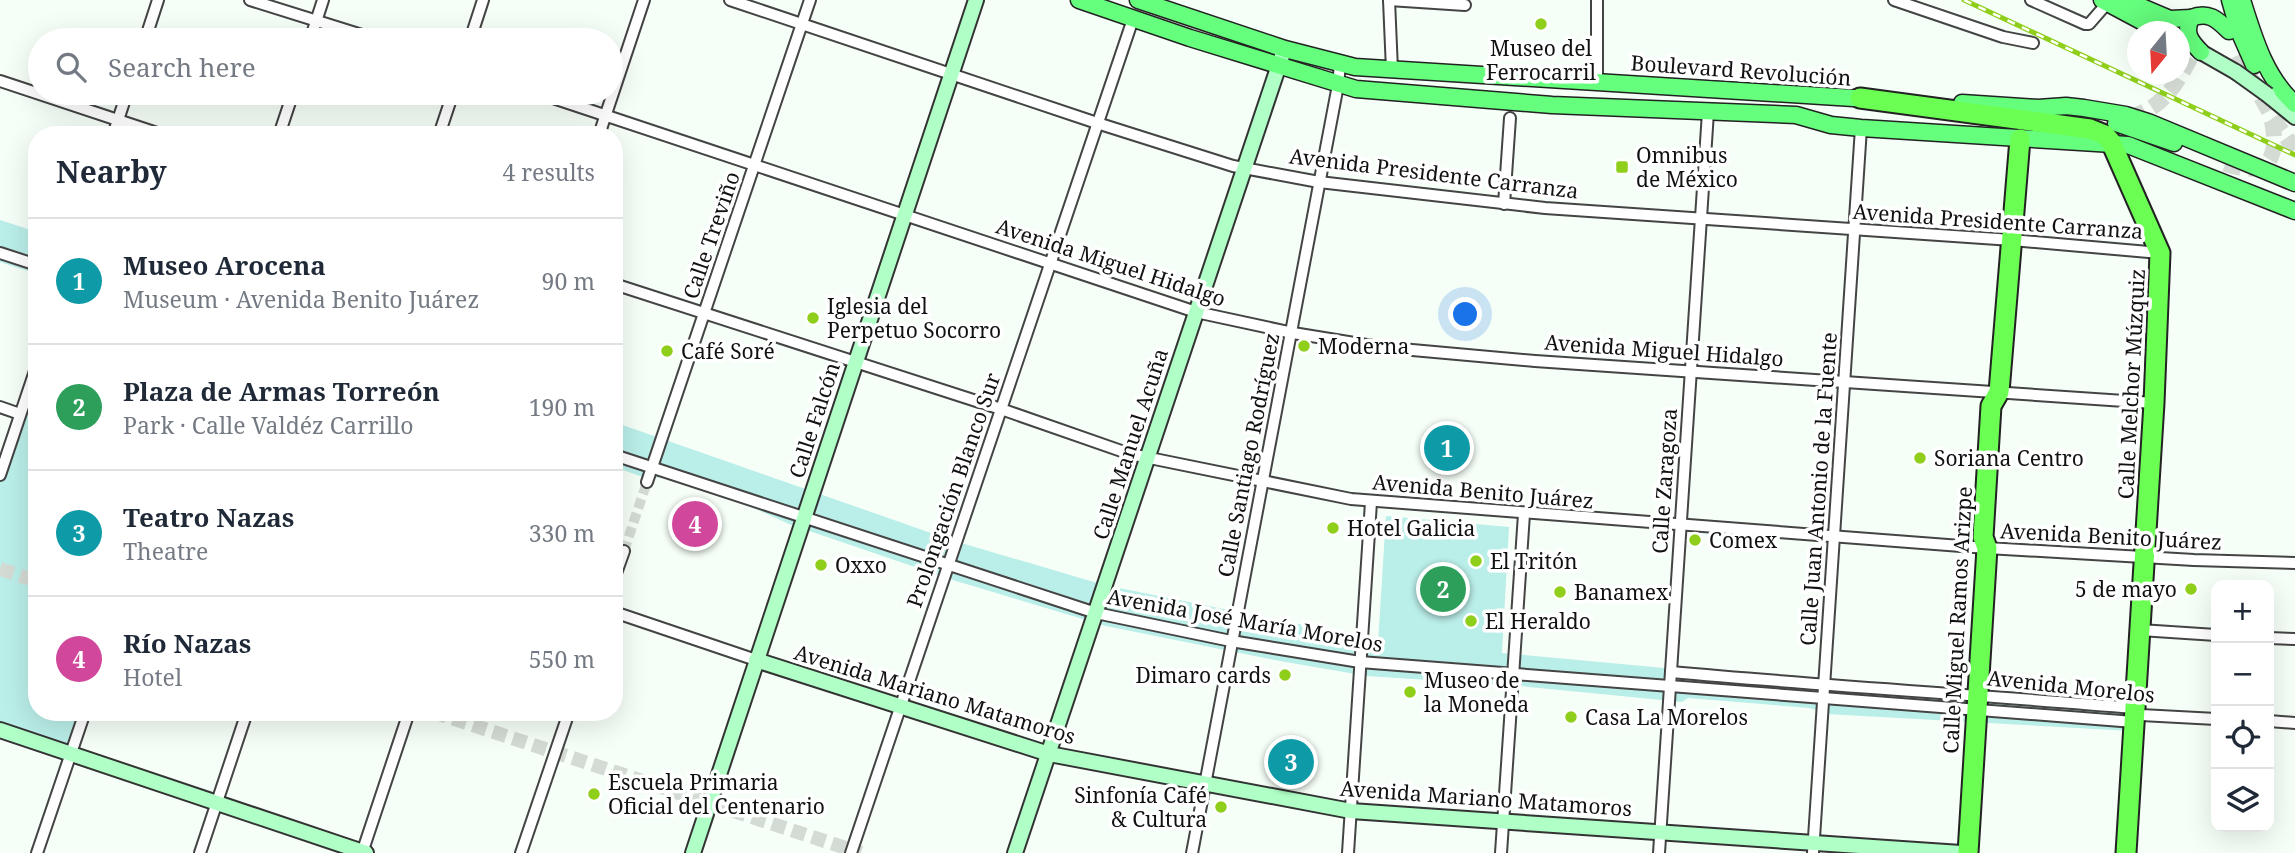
<!DOCTYPE html>
<meta charset="utf-8">
<style>
:root{--surface:#fff;--page:#f6f6f7;--text:#1f2937;--muted:#747a83;--line:#e0e1e3;--accent:#111827}
body{margin:0;font-family:"Noto Serif",serif;background:var(--page);color:var(--text)}
.controls{position:absolute;right:21px;bottom:21px;display:grid;overflow:hidden;border-radius:14px;box-shadow:0 7px 28px #0002}
.controls button{width:63px;height:63px;display:grid;place-items:center;padding:0;border:0;border-bottom:2px solid var(--line);background:var(--surface);color:var(--text);font:35px sans-serif}
.compass{position:absolute;left:2127px;top:21px;width:63px;height:63px;border-radius:50%;background:var(--surface);box-shadow:0 7px 28px #0002;rotate:198deg}
.you{position:absolute;left:1466px;top:315px;width:24px;height:24px;margin:-18px;border:5px solid #fff;border-radius:50%;background:#1a73e8;box-shadow:0 0 0 10px #1a73e833}
.badge{display:grid;place-items:center;width:46px;height:46px;border-radius:50%;background:var(--accent);color:#fff;font-size:23px;font-weight:700}
.pin{position:absolute;translate:-50% -50%;border:4px solid #fff;box-shadow:0 2px 7px #0006}
.list{margin:0;padding:0;list-style:none}
h2{display:flex;justify-content:space-between;align-items:center;height:91px;margin:0;padding:0 28px;font-size:30px}
h2 small{font-size:23px;font-weight:400;color:var(--muted)}
.list li{display:grid;grid-template-columns:46px 1fr auto;gap:21px;align-items:center;box-sizing:border-box;height:126px;padding:0 28px;border-top:2px solid var(--line)}
.list b{display:block;font-size:26px;white-space:nowrap}
.list p{margin:0;font-size:23px;white-space:nowrap;color:var(--muted)}
.list em{font-size:23px;font-style:normal;color:var(--muted)}
.icon{flex:none;width:38px;height:38px;fill:none;stroke:currentColor;stroke-width:2;stroke-linecap:round;stroke-linejoin:round}
.map{position:relative;flex:none;width:2295px;height:853px;overflow:hidden}
.search{position:absolute;background:var(--surface);box-shadow:0 7px 28px #0002;left:28px;top:28px;width:595px;height:77px;display:flex;align-items:center;gap:18px;box-sizing:border-box;padding:0 24px;border-radius:38px;color:var(--muted);font-size:26px}
.panel{position:absolute;background:var(--surface);box-shadow:0 7px 28px #0002;left:28px;top:126px;width:595px;height:595px;border-radius:28px}
.map>svg:first-child{display:block}
</style>
<div class="map">
<svg width="2295" height="853" viewBox="0 0 2295 853">
<rect width="100%" height="100%" fill="#f5fff7"/>
<!-- green -->
<g fill="#baeee8">
<polygon points="0,220 37,232 37,274 0,262"/>
<polygon points="37,361 37,712 84,712 71,752 0,729 0,472"/>
<polygon points="614,422 951,540 1104,585 1353,635 1353,642 1378,643 1386,516 1509,527 1502,653 1816,682 2133,701 2131,731 1827,714 1810,708 1688,698 1682,702 1520,686 1367,676 1280,661 1106,626 956,581 789,524 747,505 668,478 643,477 614,467"/>
</g>
<g fill="none" stroke-linecap="round" stroke-linejoin="round">
<!-- street-tunnel -->
<polyline stroke="#d3dbd4" stroke-width="10" stroke-dasharray="10 5" stroke-linecap="butt" points="624,551 647,482"/>
<!-- secondary-tunnel -->
<g stroke="#d3dbd4" stroke-width="14" stroke-dasharray="14 7" stroke-linecap="butt">
<polyline points="0,569 37,581"/>
<polyline points="433,712 861,853"/>
</g>
<!-- primary-tunnel -->
<g stroke="#d3dbd4" stroke-width="16" stroke-dasharray="16 8" stroke-linecap="butt">
<polyline points="2238,55 2271,115 2295,150"/>
<path d="M2083 127C2153 117 2167 107 2198 42"/>
<path d="M2225 164C2265 177 2280 163 2272 121"/>
</g>
<defs>
<g id="street">
<polyline points="250,0 378,40"/>
<polyline points="730,0 1097,123 1233,166 1319,182 1545,208 2012,240 2160,253"/>
<polyline points="1389,0 1465,5"/>
<polyline points="1389,0 1392,70"/>
<polyline points="1894,0 2003,37 2033,43"/>
<polyline points="2031,0 2085,24 2089,24 2110,0"/>
<polyline points="145,40 158,0"/>
<polyline points="310,40 323,0"/>
<polyline points="470,40 483,0"/>
<polyline points="0,81 163,135"/>
<polyline points="1597,82 1597,0"/>
<polyline points="538,93 1196,312 1293,333 1379,347 1535,361 2154,403"/>
<polyline points="113,135 127,93"/>
<polyline points="279,135 293,93"/>
<polyline points="439,135 453,93"/>
<polyline points="599,135 644,0"/>
<polyline points="1504,204 1510,118"/>
<polyline points="0,253 37,265"/>
<polyline points="614,284 1001,409 1130,454 1351,499 1987,548 2194,560 2295,563"/>
<polyline points="0,407 20,414"/>
<polyline points="614,455 1096,613 1231,641 1360,662 2134,722 2137,719"/>
<polyline points="0,475 37,365"/>
<polyline points="647,482 810,0"/>
<polyline points="614,579 624,551"/>
<polyline points="614,612 756,660"/>
<polyline points="2140,630 2216,635"/>
<polyline points="2269,638 2295,639"/>
<path d="M1671 672C1825 686 1980 695 2135 708L2141 715 2216 719"/>
<polyline points="2269,721 2295,723"/>
<polyline points="37,853 85,712"/>
<polyline points="200,853 247,712"/>
<polyline points="362,853 409,712"/>
<polyline points="521,853 569,712"/>
<polyline points="851,853 1133,19"/>
<polyline points="1192,853 1338,85 1340,64"/>
<polyline points="1348,853 1371,502"/>
<polyline points="1501,853 1524,514"/>
<polyline points="1659,853 1708,112"/>
<polyline points="1813,853 1861,128"/>
</g>
<g id="secondary">
<polyline points="2201,52 2236,72"/>
<polyline points="2268,95 2295,117"/>
<polyline points="756,660 1049,754 1351,811 1961,853"/>
<polyline points="0,730 366,853"/>
<polyline points="693,853 976,0"/>
<polyline points="1015,853 1282,56"/>
</g>
<g id="primary">
<polyline points="1079,0 1190,38 1356,89 1552,105 1796,115 1831,125 1861,128 2128,145 2295,211"/>
<polyline points="1138,0 1285,49 1355,67 1869,99"/>
<polyline points="2102,0 2162,32"/>
<polyline points="2125,0 2170,19 2191,18"/>
<polyline points="2230,0 2239,31 2254,65"/>
<path d="M2242 0C2254 38 2265 77 2295 104"/>
<path d="M2201 52C2190 41 2184 33 2191 18 2208 11 2217 19 2229 31"/>
<polyline points="1962,103 2038,108 2066,106 2084,108 2126,115 2148,122 2295,183"/>
<polyline points="2116,123 2174,143"/>
</g>
<g id="highway">
<polyline points="1860,98 2090,129 2105,135 2111,142 2160,253 2154,403 2126,853"/>
<polyline points="1968,853 1987,548 1983,537 1991,406 1999,392 2020,139"/>
</g>
</defs>
<!-- street casing -->
<use href="#street" stroke="#444" stroke-width="14"/>
<!-- secondary casing -->
<use href="#secondary" stroke="#333" stroke-width="18"/>
<!-- primary casing -->
<use href="#primary" stroke="#222" stroke-width="19"/>
<!-- highway casing -->
<use href="#highway" stroke="#222" stroke-width="23"/>
<!-- street -->
<use href="#street" stroke="#fff" stroke-width="10"/>
<!-- secondary -->
<use href="#secondary" stroke="#b0ffc7" stroke-width="14"/>
<!-- primary -->
<use href="#primary" stroke="#65ff7d" stroke-width="16"/>
<!-- highway -->
<use href="#highway" stroke="#6bff53" stroke-width="19"/>
<defs>
<polyline id="rail" points="1964,0 2295,155"/>
</defs>
<!-- rail casing -->
<use href="#rail" stroke="#8fcf1b" stroke-width="5"/>
<!-- rail -->
<use href="#rail" stroke="#fff" stroke-width="2.5" stroke-dasharray="8" stroke-linecap="butt"/>
<defs>
<polyline id="secondary-bridge" points="2236,72 2268,95"/>
</defs>
<!-- secondary-bridge casing -->
<use href="#secondary-bridge" stroke="#333" stroke-width="18" stroke-linecap="butt"/>
<!-- secondary-bridge -->
<use href="#secondary-bridge" stroke="#b0ffc7" stroke-width="14"/>
</g>
<!-- markers -->
<g fill="#8fcf1b" stroke="#fff" stroke-width="2.5">
<circle cx="1541" cy="24" r="7"/>
<rect x="1615" y="160" width="14" height="14" rx="3.5"/>
<circle cx="813" cy="318" r="7"/>
<circle cx="1304" cy="346" r="7"/>
<circle cx="667" cy="351" r="7"/>
<circle cx="1920" cy="458" r="7"/>
<circle cx="1333" cy="528" r="7"/>
<circle cx="1695" cy="540" r="7"/>
<circle cx="1476" cy="561" r="7"/>
<circle cx="821" cy="565" r="7"/>
<circle cx="2191" cy="589" r="7"/>
<circle cx="1560" cy="592" r="7"/>
<circle cx="1471" cy="621" r="7"/>
<circle cx="1285" cy="675" r="7"/>
<circle cx="1410" cy="692" r="7"/>
<circle cx="1571" cy="717" r="7"/>
<circle cx="594" cy="794" r="7"/>
<circle cx="1221" cy="807" r="7"/>
</g>
<g text-anchor="middle" dominant-baseline="central" stroke-width="7" stroke-linejoin="round" paint-order="stroke">
<!-- poi labels -->
<g font-size="21" fill="#111" stroke="#fff" text-anchor="start">
<text x="1541" y="48" text-anchor="middle">Museo del<tspan x="1541" dy="24">Ferrocarril</tspan></text>
<text x="1636" y="155">Omnibus<tspan x="1636" dy="24">de México</tspan></text>
<text x="827" y="306">Iglesia del<tspan x="827" dy="24">Perpetuo Socorro</tspan></text>
<text x="1318" y="346">Moderna</text>
<text x="681" y="351">Café Soré</text>
<text x="1934" y="458">Soriana Centro</text>
<text x="1347" y="528">Hotel Galicia</text>
<text x="1709" y="540">Comex</text>
<text x="1490" y="561">El Tritón</text>
<text x="835" y="565">Oxxo</text>
<text x="2177" y="589" text-anchor="end">5 de mayo</text>
<text x="1574" y="592">Banamex</text>
<text x="1485" y="621">El Heraldo</text>
<text x="1271" y="675" text-anchor="end">Dimaro cards</text>
<text x="1424" y="680">Museo de<tspan x="1424" dy="24">la Moneda</tspan></text>
<text x="1585" y="717">Casa La Morelos</text>
<text x="608" y="782">Escuela Primaria<tspan x="608" dy="24">Oficial del Centenario</tspan></text>
<text x="1207" y="795" text-anchor="end">Sinfonía Café<tspan x="1207" dy="24">&amp; Cultura</tspan></text>
</g>
<!-- street labels -->
<g font-size="21" fill="#111" stroke="#fff">
<text transform="translate(1741 70) rotate(4)">Boulevard Revolución</text>
<text transform="translate(1434 173) rotate(7)">Avenida Presidente Carranza</text>
<text transform="translate(1998 221) rotate(4)">Avenida Presidente Carranza</text>
<text transform="translate(711 235) rotate(-71)">Calle Treviño</text>
<text transform="translate(1111 262) rotate(18)">Avenida Miguel Hidalgo</text>
<text transform="translate(1664 350) rotate(4)">Avenida Miguel Hidalgo</text>
<text transform="translate(2131 384) rotate(-87)">Calle Melchor Múzquiz</text>
<text transform="translate(814 420) rotate(-72)">Calle Falcón</text>
<text transform="translate(1130 444) rotate(-72)">Calle Manuel Acuña</text>
<text transform="translate(1248 455) rotate(-79)">Calle Santiago Rodríguez</text>
<text transform="translate(1664 481) rotate(-86)">Calle Zaragoza</text>
<text transform="translate(1818 489) rotate(-86)">Calle Juan Antonio de la Fuente</text>
<text transform="translate(953 490) rotate(-71)">Prolongación Blanco Sur</text>
<text transform="translate(1483 491) rotate(5)">Avenida Benito Juárez</text>
<text transform="translate(2111 536) rotate(3)">Avenida Benito Juárez</text>
<text transform="translate(1245 620) rotate(10)">Avenida José María Morelos</text>
<text transform="translate(1957 620) rotate(-87)">Calle Miguel Ramos Arizpe</text>
<text transform="translate(2071 686) rotate(6)">Avenida Morelos</text>
<text transform="translate(935 694) rotate(17)">Avenida Mariano Matamoros</text>
<text transform="translate(1486 798) rotate(4)">Avenida Mariano Matamoros</text>
</g>
</g>
</svg>
<div class="controls">
<button>+</button>
<button>−</button>
<button><svg class="icon" aria-label="locate" viewBox="0 0 24 24"><circle cx="12" cy="12" r="6"/><path d="M12 2v4M12 18v4M2 12h4M18 12h4"/></svg></button>
<button><svg class="icon" aria-label="layers" viewBox="0 0 24 24"><path d="M12 4l9 5-9 5-9-5zM3 14l9 5 9-5"/></svg></button>
</div>
<svg class="compass" viewBox="-18 -18 36 36"><path d="M0-13l5 13h-10z" fill="#e53935"/><path d="M0 13l5-13h-10z" fill="#747a83"/></svg>
<div class="you"></div>
<div class="pin badge" style="left:1447px;top:448px;background:#0f9aa8">1</div>
<div class="pin badge" style="left:1443px;top:589px;background:#2e9e5b">2</div>
<div class="pin badge" style="left:1291px;top:762px;background:#0f9aa8">3</div>
<div class="pin badge" style="left:695px;top:524px;background:#d1479c">4</div>
<div class="search"><svg class="icon" aria-label="search" viewBox="0 0 24 24"><circle cx="10" cy="10" r="6"/><path d="M15 15l6 6"/></svg>Search here</div>
<section class="panel">
<h2>Nearby<small>4 results</small></h2>
<ul class="list">
<li><span class="badge" style="background:#0f9aa8">1</span><div><b>Museo Arocena</b><p>Museum · Avenida Benito Juárez</p></div><em>90 m</em></li>
<li><span class="badge" style="background:#2e9e5b">2</span><div><b>Plaza de Armas Torreón</b><p>Park · Calle Valdéz Carrillo</p></div><em>190 m</em></li>
<li><span class="badge" style="background:#0f9aa8">3</span><div><b>Teatro Nazas</b><p>Theatre</p></div><em>330 m</em></li>
<li><span class="badge" style="background:#d1479c">4</span><div><b>Río Nazas</b><p>Hotel</p></div><em>550 m</em></li>
</ul>
</section>
</div>
